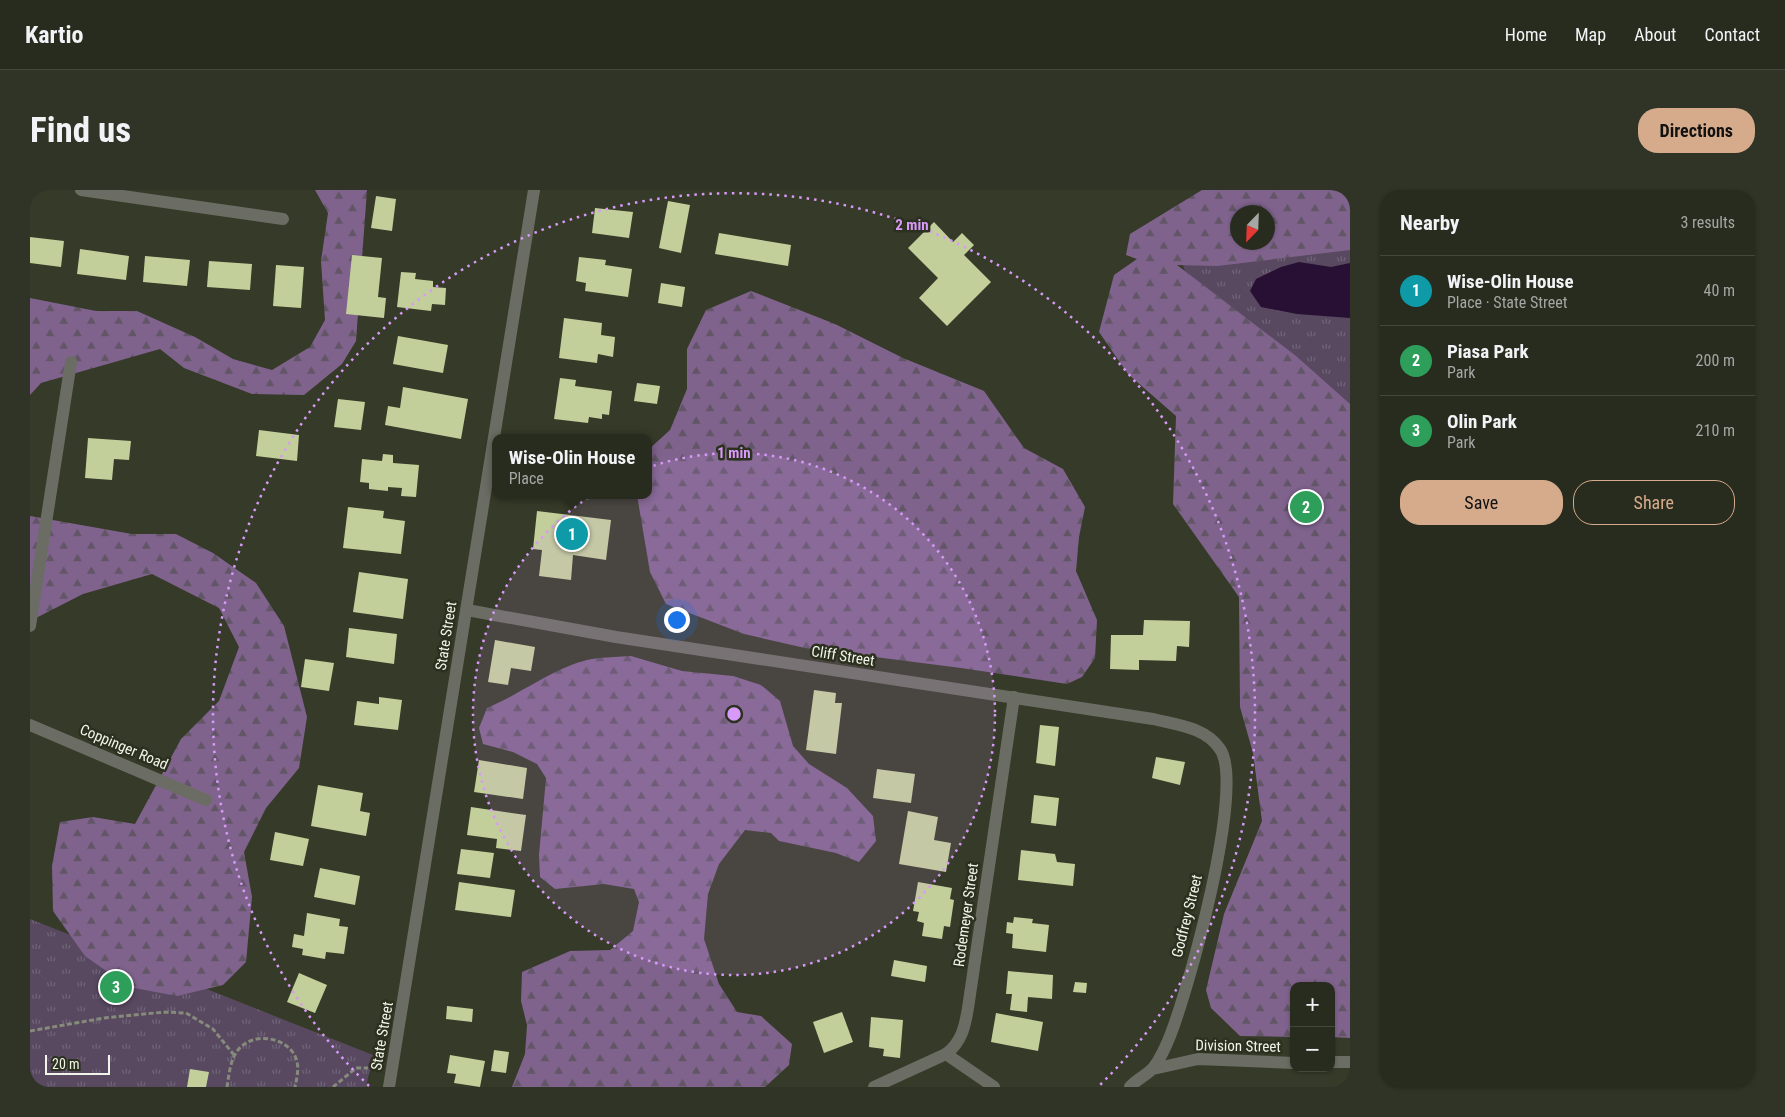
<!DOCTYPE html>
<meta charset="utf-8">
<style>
:root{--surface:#282c1e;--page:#303427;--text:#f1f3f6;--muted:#a5a7a4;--line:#44483c;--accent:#d6ab8b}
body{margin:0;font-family:"Roboto Condensed",sans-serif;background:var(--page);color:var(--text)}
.controls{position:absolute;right:15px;bottom:15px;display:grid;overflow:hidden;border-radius:10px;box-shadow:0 1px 4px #0004}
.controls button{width:45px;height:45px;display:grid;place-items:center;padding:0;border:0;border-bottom:1px solid var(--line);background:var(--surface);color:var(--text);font:25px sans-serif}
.compass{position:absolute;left:1200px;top:15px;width:45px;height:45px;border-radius:50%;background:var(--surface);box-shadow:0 1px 4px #0004;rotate:203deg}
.scale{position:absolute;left:15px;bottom:12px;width:65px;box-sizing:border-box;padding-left:5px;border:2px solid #f1f4e9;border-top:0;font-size:14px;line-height:18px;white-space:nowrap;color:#f1f4e9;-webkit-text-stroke:4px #2c301e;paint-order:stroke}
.you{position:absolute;left:646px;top:429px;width:18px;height:18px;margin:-12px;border:4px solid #fff;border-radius:50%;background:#1a73e8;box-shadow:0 0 0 8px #1a73e833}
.badge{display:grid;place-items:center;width:32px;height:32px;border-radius:50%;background:var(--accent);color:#fff;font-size:16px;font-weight:700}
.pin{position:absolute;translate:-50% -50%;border:2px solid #fff;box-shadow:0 1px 5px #0006}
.popup{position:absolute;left:462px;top:244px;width:160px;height:65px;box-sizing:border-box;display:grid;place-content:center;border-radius:10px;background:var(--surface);filter:drop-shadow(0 1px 4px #0005);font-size:16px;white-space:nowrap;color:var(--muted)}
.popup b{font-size:19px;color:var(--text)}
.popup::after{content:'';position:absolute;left:50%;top:100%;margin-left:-10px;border:10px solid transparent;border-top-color:var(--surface)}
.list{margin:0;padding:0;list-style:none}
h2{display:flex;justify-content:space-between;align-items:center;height:65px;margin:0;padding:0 20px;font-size:21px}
h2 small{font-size:16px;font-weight:400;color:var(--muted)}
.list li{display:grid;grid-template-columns:32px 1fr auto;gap:15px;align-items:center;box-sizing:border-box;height:70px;padding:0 20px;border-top:1px solid var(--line)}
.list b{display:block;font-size:19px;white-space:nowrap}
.list p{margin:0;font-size:16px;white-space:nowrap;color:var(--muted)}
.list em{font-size:16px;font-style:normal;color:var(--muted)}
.actions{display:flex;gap:10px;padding:15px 20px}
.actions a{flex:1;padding:11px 0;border:1px solid var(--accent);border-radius:20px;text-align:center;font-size:18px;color:var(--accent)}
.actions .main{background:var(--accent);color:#111}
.map{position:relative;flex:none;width:1320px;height:897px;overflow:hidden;border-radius:20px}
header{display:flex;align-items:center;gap:30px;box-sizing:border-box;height:70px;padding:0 25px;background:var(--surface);border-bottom:1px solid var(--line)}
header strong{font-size:24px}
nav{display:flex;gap:28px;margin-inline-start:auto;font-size:18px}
.intro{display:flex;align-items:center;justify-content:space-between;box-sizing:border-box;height:120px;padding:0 30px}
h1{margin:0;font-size:35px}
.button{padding:12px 22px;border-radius:20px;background:var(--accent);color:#111;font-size:18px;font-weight:700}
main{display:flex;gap:30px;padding:0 30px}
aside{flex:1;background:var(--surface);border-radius:20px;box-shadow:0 1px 4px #0004}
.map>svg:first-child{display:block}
</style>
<header>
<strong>Kartio</strong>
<nav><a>Home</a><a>Map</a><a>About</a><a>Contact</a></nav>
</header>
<div class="intro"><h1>Find us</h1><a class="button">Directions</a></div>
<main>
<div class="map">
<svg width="1320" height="897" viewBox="0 0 1320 897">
<defs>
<pattern id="grass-tufts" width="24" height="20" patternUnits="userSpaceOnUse" patternTransform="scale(1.25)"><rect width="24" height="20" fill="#584961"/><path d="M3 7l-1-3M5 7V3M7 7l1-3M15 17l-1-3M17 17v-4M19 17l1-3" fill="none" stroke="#706478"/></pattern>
<pattern id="forest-firs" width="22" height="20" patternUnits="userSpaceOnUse" patternTransform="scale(1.25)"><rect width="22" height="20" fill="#7f638d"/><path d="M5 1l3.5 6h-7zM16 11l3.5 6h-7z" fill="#615566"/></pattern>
</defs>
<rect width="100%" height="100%" fill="#363a28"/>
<!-- grass -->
<g fill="url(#grass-tufts)">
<polygon points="1320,32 1320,581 1145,51 1238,52"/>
<polygon points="0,729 343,865 336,897 0,897"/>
</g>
<!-- forest -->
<g fill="url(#forest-firs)" fill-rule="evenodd">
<polygon points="285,0 337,0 326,151 312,174 274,205 222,204 154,178 130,159 11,193 0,205 0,108 66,121 107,121 165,147 203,169 242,180 280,157 295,130 291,71 298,23"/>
<path d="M1172 0H1320V60L1187 76 1147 75 1266 166 1320 214V848L1301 847V796H1264V847L1210 846 1181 818 1176 800 1194 724 1232 631 1223 563 1210 517 1209 407 1143 314 1146 226 1098 184 1069 142 1084 85 1107 69 1096 65 1100 44ZM1238 22V52H1208V22Z"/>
<polygon points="721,101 805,134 873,168 954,201 994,258 1033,279 1055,317 1049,347 1046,381 1067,430 1065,468 1052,487 1037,494 931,478 775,458 714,444 636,414 620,382 607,305 618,305 618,260 640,240 657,199 657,159 676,120"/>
<polygon points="0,326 102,344 146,344 183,363 226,393 254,436 277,527 269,578 236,618 214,662 222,707 216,772 193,795 147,806 99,797 55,766 23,721 22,676 30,632 63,627 105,634 151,549 189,511 209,457 189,418 122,384 53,404 0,431"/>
<path d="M601 466 652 481 703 486 731 495 750 511 763 556 779 574 817 598 843 626 846 651 829 672 806 663 749 651 741 643 715 640 689 674 678 704 674 749 689 794 707 822 731 826 762 854 759 875 735 897H482L495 864 497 835 491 811 492 782 540 761 580 760 603 741 609 712 604 699 574 694 525 699 510 687 509 665 516 588 507 574 483 562 453 554 449 538 457 518C489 505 528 475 562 469 575 467 588 467 601 466Z"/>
</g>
<!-- water -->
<polygon fill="#281034" points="1269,72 1301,77 1320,73 1320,128 1267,124 1231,117 1220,101 1226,89 1251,77"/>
<!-- building -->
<g fill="#c3cf9a">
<polygon points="346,6 366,9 362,41 341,38"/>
<polygon points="638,11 660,15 651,63 629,58"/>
<polygon points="565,18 603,22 599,48 562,43"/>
<polygon points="904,32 923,52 932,43 944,55 934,65 961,92 917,136 889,108 908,88 878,58"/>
<polygon points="689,43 761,55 758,76 685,64"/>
<polygon points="0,47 34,51 31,77 0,73"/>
<polygon points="50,59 99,66 96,90 47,84"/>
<polygon points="322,65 352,68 348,107 356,108 354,128 316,124"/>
<polygon points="115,66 160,70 157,96 113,92"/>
<polygon points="549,67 576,70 575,75 602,79 598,107 555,101 556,93 546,91"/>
<polygon points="179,71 222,74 220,100 177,97"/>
<polygon points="246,75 274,77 271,118 243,116"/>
<polygon points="371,82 386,83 385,89 403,91 403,97 416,98 415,115 402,114 401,121 367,117"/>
<polygon points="631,93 655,97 652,117 628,113"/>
<polygon points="534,128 572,133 571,145 585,147 583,167 568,164 567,173 529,168"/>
<polygon points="368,146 418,155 413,183 363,174"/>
<polygon points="530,188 546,190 545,196 582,201 579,225 572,224 572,229 559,227 558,233 524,229"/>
<polygon points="607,193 630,196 627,214 604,211"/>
<polygon points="373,197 438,209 431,249 355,235 358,216 370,218"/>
<polygon points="308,209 335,212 331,240 304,237"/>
<polygon points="229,240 269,245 267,271 226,266"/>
<polygon points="58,248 101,251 99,270 84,269 82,290 55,288"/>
<polygon points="353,264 363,265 363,273 389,275 386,307 371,306 372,298 358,297 358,301 339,299 339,293 330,292 332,269 352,271"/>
<polygon points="318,317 354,321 353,328 375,331 371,364 313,358"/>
<polygon points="507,321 581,330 576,370 543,365 541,390 509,386 512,360 503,359"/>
<polygon points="329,382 378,389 373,429 323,422"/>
<polygon points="1114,430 1160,431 1159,457 1147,456 1146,471 1109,470 1109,480 1080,479 1081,445 1113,445"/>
<polygon points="319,438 367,444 364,474 316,467"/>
<polygon points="465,450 505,457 501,481 481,478 478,495 458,492"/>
<polygon points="275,469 304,473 299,501 271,497"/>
<polygon points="784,500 806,503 805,513 812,513 806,564 776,560"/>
<polygon points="349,507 372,510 368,540 324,535 327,511 349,514"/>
<polygon points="1010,535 1029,537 1025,576 1006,573"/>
<polygon points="1126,567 1155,572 1150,595 1122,588"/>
<polygon points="449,570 497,578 493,609 444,602"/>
<polygon points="847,579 885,584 881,613 843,608"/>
<polygon points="288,595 333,603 330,621 340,623 336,646 281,636"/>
<polygon points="1004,605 1029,608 1026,636 1001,633"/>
<polygon points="441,617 496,625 491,661 466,658 467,649 437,645"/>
<polygon points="878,621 908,627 904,650 921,653 916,682 869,674"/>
<polygon points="245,642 279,649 273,676 240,670"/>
<polygon points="431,659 464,663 460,688 427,684"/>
<polygon points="991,660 1025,664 1027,672 1045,674 1043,696 988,690"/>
<polygon points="290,678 330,686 325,715 284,707"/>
<polygon points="429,692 485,700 481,727 425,720"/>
<polygon points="888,692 922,698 920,709 924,710 920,737 914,736 912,749 892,746 894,733 887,731 889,722 883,721"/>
<polygon points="277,723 310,729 309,736 318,737 314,764 296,762 295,769 272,765 273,759 262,757 264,744 274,746"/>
<polygon points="984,727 1003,729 1002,733 1019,735 1016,762 982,758 983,744 976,743 977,732 983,733"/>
<polygon points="864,770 897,776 895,792 861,786"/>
<polygon points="978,781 1023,785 1022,809 998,807 997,822 980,820 982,804 976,804"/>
<polygon points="269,783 297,795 285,823 257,812"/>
<polygon points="1045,792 1057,793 1056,803 1043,802"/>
<polygon points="417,816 443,819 442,832 416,829"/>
<polygon points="812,822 823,852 794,863 783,832"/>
<polygon points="966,823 1013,832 1008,861 961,852"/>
<polygon points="841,827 873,830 870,868 853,866 854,859 839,857"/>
<polygon points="464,860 479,862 476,883 461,881"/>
<polygon points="420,865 455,871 450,897 424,893 426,884 417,883"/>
<polygon points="160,879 179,882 176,897 157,897"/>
</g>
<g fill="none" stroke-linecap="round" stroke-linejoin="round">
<!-- path -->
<g stroke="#868a7b" stroke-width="3" stroke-dasharray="5 2.5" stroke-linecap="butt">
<polyline points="0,841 74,828 135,822 156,823 183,839 204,865"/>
<path d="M197 897C199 885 200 870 208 860 222 842 255 846 265 866 270 876 267 887 265 897"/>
<polyline points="303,897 326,878 338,878"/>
</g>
<!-- street -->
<g stroke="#6b6d64" stroke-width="12">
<polyline points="51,0 253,29"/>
<path d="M437 420 586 447 1123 529C1147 535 1175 537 1190 559 1216 596 1157 806 1138 851 1134 860 1128 874 1121 880 1115 886 1106 890 1100 897"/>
<polyline points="0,436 41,172"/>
<polyline points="0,535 176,610"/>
<polyline points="916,864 964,897"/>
<polyline points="1301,872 1320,872"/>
<polyline points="1123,879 1168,869 1264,873"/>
<polyline points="359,897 504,0"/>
<path d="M844 897 916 864C932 852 935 836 938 818L984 507"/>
</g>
</g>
<!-- distance rings -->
<circle cx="704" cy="524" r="261" fill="#d89af8" fill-opacity=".12"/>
<g fill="none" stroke="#d89af8" stroke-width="2.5" stroke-dasharray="2.5 5">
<circle cx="704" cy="524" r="261"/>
<path d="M339 896A521 521 0 1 1 1069 896"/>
</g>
<g text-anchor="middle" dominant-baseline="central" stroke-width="5" stroke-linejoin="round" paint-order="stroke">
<!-- street labels -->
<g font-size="15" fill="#f1f4e9" stroke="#2c301e">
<text transform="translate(416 446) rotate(-81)">State Street</text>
<text transform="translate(813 466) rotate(9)">Cliff Street</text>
<text transform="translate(94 557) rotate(23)">Coppinger Road</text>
<text transform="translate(936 725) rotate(-82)">Rodemeyer Street</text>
<text transform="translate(1157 726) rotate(-76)">Godfrey Street</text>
<text transform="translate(352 846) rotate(-80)">State Street</text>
<text transform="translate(1208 856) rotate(1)">Division Street</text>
</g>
</g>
<circle cx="704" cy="524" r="8" fill="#d89af8" stroke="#2c301e" stroke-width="2.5"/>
<g font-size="15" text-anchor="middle" font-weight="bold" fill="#d89af8" stroke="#2c301e" stroke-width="5" stroke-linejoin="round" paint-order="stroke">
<text x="882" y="40">2 min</text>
<text x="704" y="268">1 min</text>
</g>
</svg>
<div class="controls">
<button>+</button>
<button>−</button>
</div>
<svg class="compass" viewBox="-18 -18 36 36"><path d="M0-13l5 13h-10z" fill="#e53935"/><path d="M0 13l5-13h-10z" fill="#a5a7a4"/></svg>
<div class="scale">20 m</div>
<div class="you"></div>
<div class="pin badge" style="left:542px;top:344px;background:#0f9aa8">1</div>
<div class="popup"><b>Wise-Olin House</b>Place</div>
<div class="pin badge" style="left:1276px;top:317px;background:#2e9e5b">2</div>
<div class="pin badge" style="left:86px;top:797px;background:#2e9e5b">3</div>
</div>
<aside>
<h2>Nearby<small>3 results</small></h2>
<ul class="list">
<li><span class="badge" style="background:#0f9aa8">1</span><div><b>Wise-Olin House</b><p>Place · State Street</p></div><em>40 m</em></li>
<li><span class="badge" style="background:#2e9e5b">2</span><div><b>Piasa Park</b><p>Park</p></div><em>200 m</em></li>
<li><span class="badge" style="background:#2e9e5b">3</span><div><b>Olin Park</b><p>Park</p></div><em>210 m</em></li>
</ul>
<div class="actions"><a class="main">Save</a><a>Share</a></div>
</aside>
</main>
